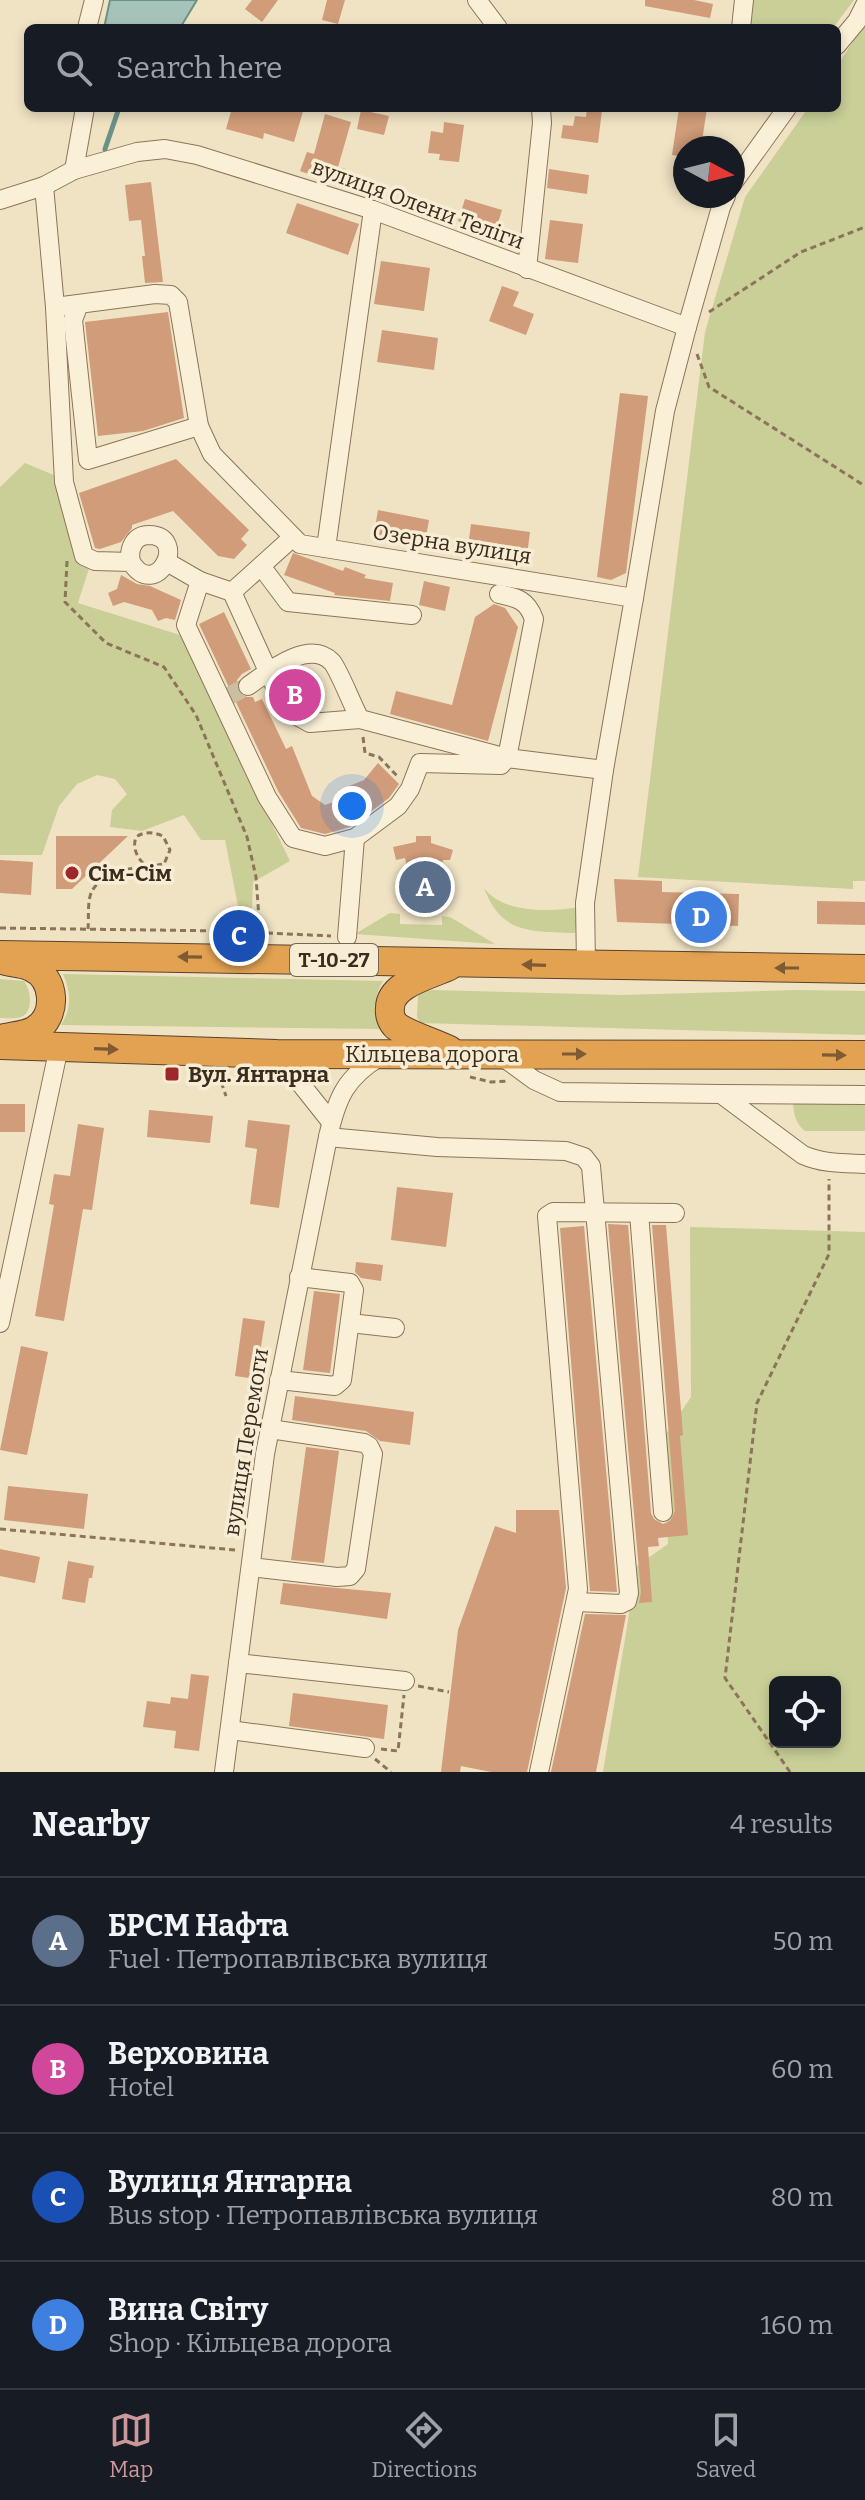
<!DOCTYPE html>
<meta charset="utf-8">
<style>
:root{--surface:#171b24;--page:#242831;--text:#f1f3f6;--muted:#9ea1a6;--line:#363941;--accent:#cb979a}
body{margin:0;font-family:Bitter,serif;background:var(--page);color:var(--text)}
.controls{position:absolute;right:24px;bottom:24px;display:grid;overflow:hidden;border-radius:12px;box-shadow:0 4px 12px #0003}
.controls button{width:72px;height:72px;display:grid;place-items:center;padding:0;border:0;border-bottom:2px solid var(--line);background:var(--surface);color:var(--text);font:40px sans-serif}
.compass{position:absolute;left:673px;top:136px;width:72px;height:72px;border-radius:50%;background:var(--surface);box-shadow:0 4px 12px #0003;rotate:97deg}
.you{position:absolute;left:352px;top:806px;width:28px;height:28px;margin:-20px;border:6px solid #fff;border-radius:50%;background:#1a73e8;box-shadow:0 0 0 12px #1a73e833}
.badge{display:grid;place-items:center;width:52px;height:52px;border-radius:50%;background:var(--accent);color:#fff;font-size:26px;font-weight:700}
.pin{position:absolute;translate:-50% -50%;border:4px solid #fff;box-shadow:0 2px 8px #0006}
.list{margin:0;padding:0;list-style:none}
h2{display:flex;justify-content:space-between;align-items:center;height:104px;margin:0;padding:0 32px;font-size:34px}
h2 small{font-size:26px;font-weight:400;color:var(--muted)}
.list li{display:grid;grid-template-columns:52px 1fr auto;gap:24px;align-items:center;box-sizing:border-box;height:128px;padding:0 32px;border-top:2px solid var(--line)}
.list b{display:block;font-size:30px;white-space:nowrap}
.list p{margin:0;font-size:26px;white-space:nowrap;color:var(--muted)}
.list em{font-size:26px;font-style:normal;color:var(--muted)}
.icon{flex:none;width:44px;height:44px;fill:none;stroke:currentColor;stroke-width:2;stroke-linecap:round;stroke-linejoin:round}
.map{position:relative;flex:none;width:865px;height:1772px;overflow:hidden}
.search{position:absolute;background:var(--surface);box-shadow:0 4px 12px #0003;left:24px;right:24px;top:24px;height:88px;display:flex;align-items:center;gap:20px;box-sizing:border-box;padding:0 28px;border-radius:12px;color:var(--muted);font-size:30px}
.sheet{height:616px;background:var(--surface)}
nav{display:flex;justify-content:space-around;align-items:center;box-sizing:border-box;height:112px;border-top:2px solid var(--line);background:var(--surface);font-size:22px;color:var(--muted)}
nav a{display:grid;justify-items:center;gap:4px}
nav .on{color:var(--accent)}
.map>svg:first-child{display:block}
</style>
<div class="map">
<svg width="865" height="1772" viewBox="0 0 865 1772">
<rect width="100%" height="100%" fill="#f0e3c4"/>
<!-- green -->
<g fill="#c9cf97" fill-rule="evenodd">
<polygon points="749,0 854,0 833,28 748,28"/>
<polygon points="865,23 865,881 853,881 853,889 638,877 705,332 745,197 808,108 837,108 837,66"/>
<polygon points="25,463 68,481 92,559 78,603 180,635 290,861 253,882 252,908 238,906 225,840 201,840 184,815 142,831 110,827 112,810 127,794 115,779 97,775 77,784 59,806 42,855 0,855 0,487"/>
<path d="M484 888C504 914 550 912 579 907L575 933C531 931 502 935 484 888Z"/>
<polygon points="390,913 400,914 400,924 442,925 442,916 450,917 495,944 355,934"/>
<path d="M63 974 383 981C373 998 374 1011 382 1029L61 1025C72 1009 71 992 63 974Z"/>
<path d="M0 979 24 981C31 990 34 1012 21 1017 15 1019 6 1018 0 1018Z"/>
<polygon points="432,990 622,995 797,990 865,991 865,1035 420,1023 417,1017 418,996 423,992"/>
<path d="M793 1100 865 1101V1131H805C795 1124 793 1111 793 1100Z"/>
<path d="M690 1227 865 1232V1772H603L637 1566 668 1544 664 1437 691 1397ZM775 1682H835V1742H775Z"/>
</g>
<!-- water -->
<polygon fill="#a6c3ba" stroke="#6c9288" stroke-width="2" points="110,0 197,0 180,28 104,28"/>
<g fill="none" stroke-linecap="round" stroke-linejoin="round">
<!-- stream -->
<polyline stroke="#6c9288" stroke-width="5" points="105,149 119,108"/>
</g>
<!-- building -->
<g fill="#d09c79">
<polygon points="252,0 278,0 262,22 245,9"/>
<polygon points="327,0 345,0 338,24 322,20"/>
<polygon points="645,0 694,0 713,4 710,18 645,6"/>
<polygon points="232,108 304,108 294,142 264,133 263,139 226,129"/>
<polygon points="587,108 602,110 598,143 561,138 563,125 573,126 575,116 586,117"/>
<polygon points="679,108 707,108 701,148 685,148 685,157 672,155"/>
<polygon points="361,110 389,116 384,135 357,129"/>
<polygon points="325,114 351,122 338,167 346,169 342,186 300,171 307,152 314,154"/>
<polygon points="444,122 464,125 459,162 439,160 440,154 428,153 431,131 443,133"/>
<polygon points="549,169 589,175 587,194 547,188"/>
<polygon points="151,182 163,282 145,283 142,256 145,256 141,220 129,221 125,185"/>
<polygon points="465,199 502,210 495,233 458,221"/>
<polygon points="297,203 359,224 348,255 286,233"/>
<polygon points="550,220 583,224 578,263 545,259"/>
<polygon points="381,261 430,268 424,311 374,304"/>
<polygon points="502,286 519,292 513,306 534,314 526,335 489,321"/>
<polygon points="168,312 184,418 143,431 98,436 85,322"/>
<polygon points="382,330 438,338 434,370 377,362"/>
<polygon points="620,393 648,396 626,573 611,580 597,577"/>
<polygon points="176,459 249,530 241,539 247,545 234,559 218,556 173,511 132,525 132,528 121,542 100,549 95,548 79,493"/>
<polygon points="378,510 429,520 424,548 373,539"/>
<polygon points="471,524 530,532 526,563 467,554"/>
<polygon points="293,553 343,571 345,567 366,575 364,578 393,583 390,601 334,595 335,593 284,575"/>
<polygon points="121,575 137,584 150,586 181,600 175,620 166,618 158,621 152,610 124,602 113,606 108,593 117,589"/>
<polygon points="424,581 450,587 445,611 419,605"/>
<polygon points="494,604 505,608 518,627 488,741 390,714 396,691 452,705 475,617"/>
<polygon points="224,612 251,669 242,674 237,680 238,692 244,697 253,697 255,702 262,699 286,749 292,746 312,796 325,805 342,799 339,790 364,780 378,763 399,784 389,798 350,827 325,834 301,828 278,791 199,624"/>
<polygon points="56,836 128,836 72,889 56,889"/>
<polygon points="416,836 431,836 431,843 453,850 450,860 443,860 428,913 417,912 405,858 396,860 393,847 416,842"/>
<polygon points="0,860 33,862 31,895 0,893"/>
<polygon points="614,879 662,881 662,892 739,894 738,926 617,922"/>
<polygon points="817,901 865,902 865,925 817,924"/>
<rect x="0" y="1104" width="25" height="28"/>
<polygon points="149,1110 213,1116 210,1143 147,1137"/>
<polygon points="248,1120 290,1125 279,1208 250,1204 257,1149 245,1147"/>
<polygon points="78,1124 104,1128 92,1210 83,1209 64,1321 35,1316 54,1205 49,1204 54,1174 70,1176"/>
<polygon points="397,1187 453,1193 446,1247 391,1240"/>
<polygon points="608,1224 628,1225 651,1513 654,1519 663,1524 670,1521 675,1511 652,1225 666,1225 683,1435 680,1436 688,1535 658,1538 659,1546 648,1547 652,1602 639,1603 641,1592"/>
<polygon points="584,1226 617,1592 590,1591 560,1228"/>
<polygon points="356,1262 383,1265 381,1281 361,1278 355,1272"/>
<polygon points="314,1291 340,1294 330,1373 303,1370"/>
<polygon points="243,1318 265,1321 256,1379 235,1376"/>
<polygon points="21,1346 48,1352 27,1455 0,1450"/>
<polygon points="295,1396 414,1412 410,1445 380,1441 366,1431 292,1420"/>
<polygon points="306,1447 339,1451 324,1563 291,1560"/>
<polygon points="8,1486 88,1494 84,1529 4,1520"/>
<polygon points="516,1510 559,1510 566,1588 527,1772 491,1772 461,1766 460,1772 441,1772 458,1630 495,1526 516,1533"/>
<polygon points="0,1549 40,1557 35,1583 0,1576"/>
<polygon points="68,1561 94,1566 92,1578 89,1578 85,1603 62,1599"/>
<polygon points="283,1583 391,1593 387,1619 280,1604"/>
<polygon points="585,1614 626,1615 596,1772 551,1772"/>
<polygon points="191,1674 209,1676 199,1751 174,1748 176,1731 143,1727 147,1701 170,1704 171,1697 188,1699"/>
<polygon points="293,1693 388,1705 384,1739 289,1726"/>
</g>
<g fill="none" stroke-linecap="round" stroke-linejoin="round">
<!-- minor-tunnel -->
<polyline stroke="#ccbea3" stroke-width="18" stroke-dasharray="18 9" stroke-linecap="butt" points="227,697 248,686"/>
<defs>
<g id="minor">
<polyline points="477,0 498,28"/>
<polyline points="87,28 94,0"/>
<polyline points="741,28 744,0"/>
<polyline points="837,45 857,21 865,5"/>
<polyline points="74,170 85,108"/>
<polyline points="733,183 787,108"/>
<path d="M44 186 55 307 64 482 84 556 95 561 131 562C156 602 190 536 149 535 134 535 128 549 131 562"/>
<polyline points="0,200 44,186 74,170 137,152 165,149 197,155 373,210 687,327 721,207 726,196"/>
<polyline points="527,269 542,123 541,108"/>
<polyline points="79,304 73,320 88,460 199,426"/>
<polyline points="55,307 155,294 171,295 178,302 199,426 212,454 300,544 634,598 604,770 585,903 586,964"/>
<polyline points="326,548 373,210"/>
<polyline points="167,562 200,581 232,592 282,702 290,712 310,723 360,719 507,758 604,770"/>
<polyline points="261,566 288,602 412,615"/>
<path d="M200 581 186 625 267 797 293 838 325 846 355 838 398 806 410 789 420 763 501 765 507 758 534 619C527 600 518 598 499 594"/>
<polyline points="232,592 293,537"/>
<polyline points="634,598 665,411 687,327"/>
<path d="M248 686C268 672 309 638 332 662 339 670 353 707 360 719"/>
<polyline points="347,937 355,838"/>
<polyline points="277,1054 331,1122"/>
<path d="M500 1055 534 1080 560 1092 721 1094 803 1155C824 1164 843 1163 865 1164"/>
<polyline points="721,1094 865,1095"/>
<polyline points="328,1137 437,1147 566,1151 584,1157 591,1166 629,1593 627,1601 621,1604 577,1602"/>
<polyline points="639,1213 663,1512"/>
<polyline points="0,1323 59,1047"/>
<polyline points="350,1323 395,1328"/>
<polyline points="279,1380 335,1386 342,1380 354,1290 350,1283 299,1277"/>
<polyline points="251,1567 337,1577 350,1576 356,1569 373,1454 369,1446 364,1443 270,1429"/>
<polyline points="238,1663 405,1681"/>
<polyline points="230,1730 365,1748"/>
<path d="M224 1772 265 1454 328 1137C337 1097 346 1077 381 1056"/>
<polyline points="539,1772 578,1589 547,1216 553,1212 675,1213"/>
</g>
<g id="highway">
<polyline points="0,955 865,969"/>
<path d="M449 966C430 975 390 984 390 1008 389 1015 392 1022 396 1026 408 1035 435 1043 449 1050"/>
<path d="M5 1038C14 1036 27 1035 35 1030 58 1016 56 978 31 967 24 963 14 963 6 961"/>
<polyline points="0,1045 277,1054 865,1055"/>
</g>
</defs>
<!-- minor casing -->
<use href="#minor" stroke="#8c745a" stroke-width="20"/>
<!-- highway casing -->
<use href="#highway" stroke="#59422e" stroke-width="30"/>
<!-- path -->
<g stroke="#8c745a" stroke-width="3" stroke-dasharray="6 4" stroke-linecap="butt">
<polyline points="709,312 801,252 865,227"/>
<polyline points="697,354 709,387 865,486"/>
<polyline points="67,561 65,602 106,643 164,667 196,715 247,837 256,877 260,932"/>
<polyline points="363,737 365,753 379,757 399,778"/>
<polyline points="0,928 226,931 226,921 214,922"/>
<path d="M88 929C89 918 87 900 92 891 106 867 141 868 164 864L170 850 163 836C153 832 145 831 136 837 132 848 137 858 146 866"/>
<polyline points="227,931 331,936"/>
<polyline points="218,1073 226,1096"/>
<polyline points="187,1076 200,1076"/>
<polyline points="470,1077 491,1082 509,1081"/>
<polyline points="0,1529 235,1550"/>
<polyline points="418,1686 449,1692"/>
<polyline points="381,1749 398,1751 404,1695"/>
<polyline points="375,1759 391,1772"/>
<polyline points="790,1772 725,1678 757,1403 829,1254 829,1179"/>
</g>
<!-- minor -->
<use href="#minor" stroke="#faf0d8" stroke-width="18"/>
<!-- highway -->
<use href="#highway" stroke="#e2a252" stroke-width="28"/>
</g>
<!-- one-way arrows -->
<defs><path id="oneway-solid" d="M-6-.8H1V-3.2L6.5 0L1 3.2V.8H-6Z" transform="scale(2)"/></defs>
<g fill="#7e5b33">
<use href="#oneway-solid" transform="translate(190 957) rotate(-179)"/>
<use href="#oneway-solid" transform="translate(534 965) rotate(-178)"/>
<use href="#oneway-solid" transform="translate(787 968) rotate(-180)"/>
<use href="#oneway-solid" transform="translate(106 1049) rotate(2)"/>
<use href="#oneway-solid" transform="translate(574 1054)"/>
<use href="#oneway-solid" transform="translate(834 1055) rotate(1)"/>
</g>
<!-- markers -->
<g fill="#9d2729" stroke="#f7edd4" stroke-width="3">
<circle cx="72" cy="873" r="8"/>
<rect x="164" y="1066" width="16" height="16" rx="4"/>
</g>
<g text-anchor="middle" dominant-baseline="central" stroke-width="7" stroke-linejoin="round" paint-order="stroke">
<!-- shield labels -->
<rect fill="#f7edd4" stroke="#736655" stroke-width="2" x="290" y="944" width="88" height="32" rx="6"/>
<g font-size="20" font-weight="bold" fill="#3b2c1e">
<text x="334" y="960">Т-10-27</text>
</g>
<!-- street labels -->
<g font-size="22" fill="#3b2c1e" stroke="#f7edd4">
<text transform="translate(418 204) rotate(20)">вулиця Олени Теліги</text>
<text transform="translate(452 544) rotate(9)">Озерна вулиця</text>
<text x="432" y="1054">Кільцева дорога</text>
<text transform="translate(246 1442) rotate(-81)">вулиця Перемоги</text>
</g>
<!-- poi labels -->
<g font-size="22" font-weight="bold" fill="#3b2c1e" stroke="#f7edd4" text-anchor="start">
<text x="88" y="873">Сім-Сім</text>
<text x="188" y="1074">Вул. Янтарна</text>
</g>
</g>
</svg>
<div class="controls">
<button><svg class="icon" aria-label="locate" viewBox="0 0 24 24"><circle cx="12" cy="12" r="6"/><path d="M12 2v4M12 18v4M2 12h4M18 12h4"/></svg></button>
</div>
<svg class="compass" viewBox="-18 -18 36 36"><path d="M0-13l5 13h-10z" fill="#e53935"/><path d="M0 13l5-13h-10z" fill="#9ea1a6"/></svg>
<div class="you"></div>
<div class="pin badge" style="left:425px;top:887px;background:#5c6f8a">A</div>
<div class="pin badge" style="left:295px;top:695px;background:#d1479c">B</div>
<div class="pin badge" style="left:239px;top:936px;background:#1a4fb4">C</div>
<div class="pin badge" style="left:701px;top:917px;background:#3f7fe0">D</div>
<div class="search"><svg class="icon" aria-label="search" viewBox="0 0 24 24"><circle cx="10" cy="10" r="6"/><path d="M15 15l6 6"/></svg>Search here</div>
</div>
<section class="sheet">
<h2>Nearby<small>4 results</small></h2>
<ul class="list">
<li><span class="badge" style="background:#5c6f8a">A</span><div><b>БРСМ Нафта</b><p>Fuel · Петропавлівська вулиця</p></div><em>50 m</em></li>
<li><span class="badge" style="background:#d1479c">B</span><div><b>Верховина</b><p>Hotel</p></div><em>60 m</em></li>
<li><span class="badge" style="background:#1a4fb4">C</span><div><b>Вулиця Янтарна</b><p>Bus stop · Петропавлівська вулиця</p></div><em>80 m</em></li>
<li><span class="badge" style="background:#3f7fe0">D</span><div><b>Вина Світу</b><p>Shop · Кільцева дорога</p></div><em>160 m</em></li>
</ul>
</section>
<nav>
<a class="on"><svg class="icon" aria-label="map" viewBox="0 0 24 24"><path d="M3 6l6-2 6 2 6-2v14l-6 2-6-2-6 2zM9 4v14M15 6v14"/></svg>Map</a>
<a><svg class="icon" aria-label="directions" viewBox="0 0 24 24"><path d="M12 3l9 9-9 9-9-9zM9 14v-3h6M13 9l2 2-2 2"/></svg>Directions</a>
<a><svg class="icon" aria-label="saved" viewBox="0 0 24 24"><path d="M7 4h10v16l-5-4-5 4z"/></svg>Saved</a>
</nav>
